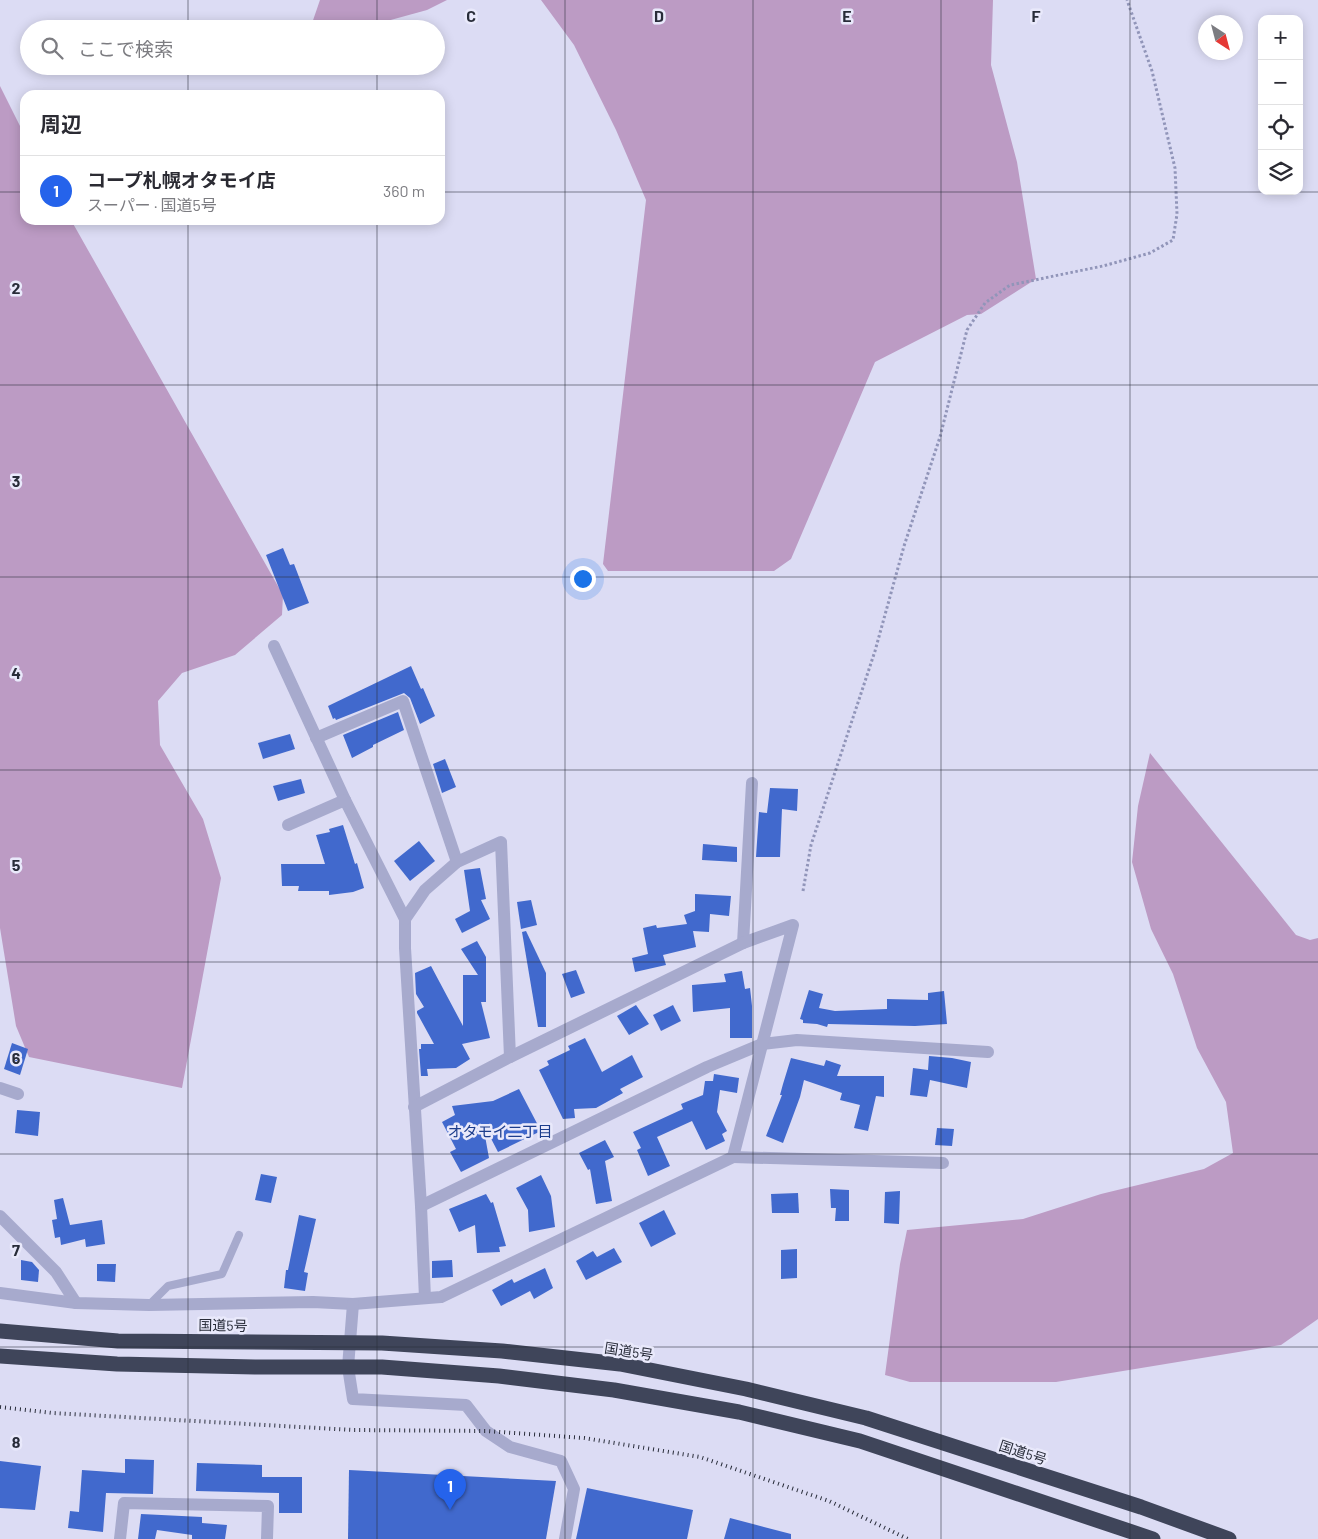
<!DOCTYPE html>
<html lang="ja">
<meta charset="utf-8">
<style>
:root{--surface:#fff;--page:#f2f2f3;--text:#2b2b33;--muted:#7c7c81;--line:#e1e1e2;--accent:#2563eb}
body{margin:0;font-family:Barlow,"Noto Sans JP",sans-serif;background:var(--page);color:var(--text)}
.controls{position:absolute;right:15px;top:15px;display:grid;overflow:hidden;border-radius:10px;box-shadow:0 2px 12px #0003}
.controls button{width:45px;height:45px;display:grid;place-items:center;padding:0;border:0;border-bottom:1px solid var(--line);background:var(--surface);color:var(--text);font:25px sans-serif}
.compass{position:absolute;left:1198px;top:15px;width:45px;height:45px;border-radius:50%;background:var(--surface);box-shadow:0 2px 12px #0003;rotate:144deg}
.you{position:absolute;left:582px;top:578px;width:18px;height:18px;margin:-12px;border:4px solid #fff;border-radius:50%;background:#1a73e8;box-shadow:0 0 0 8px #1a73e833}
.badge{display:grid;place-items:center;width:32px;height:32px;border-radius:50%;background:var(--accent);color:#fff;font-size:16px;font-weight:700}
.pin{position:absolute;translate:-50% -41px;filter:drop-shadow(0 1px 2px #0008)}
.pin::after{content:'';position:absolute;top:26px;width:18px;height:15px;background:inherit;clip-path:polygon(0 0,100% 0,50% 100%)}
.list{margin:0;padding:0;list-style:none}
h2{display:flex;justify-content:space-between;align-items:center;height:65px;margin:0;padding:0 20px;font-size:21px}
h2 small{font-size:16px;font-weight:400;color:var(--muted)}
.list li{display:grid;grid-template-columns:32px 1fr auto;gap:15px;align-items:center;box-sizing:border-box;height:70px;padding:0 20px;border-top:1px solid var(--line)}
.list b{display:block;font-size:19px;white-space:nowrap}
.list p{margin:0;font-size:16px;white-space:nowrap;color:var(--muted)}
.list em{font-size:16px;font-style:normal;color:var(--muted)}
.icon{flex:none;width:28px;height:28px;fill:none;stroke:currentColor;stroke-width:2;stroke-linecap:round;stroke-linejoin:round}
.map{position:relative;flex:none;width:1318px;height:1539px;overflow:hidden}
.search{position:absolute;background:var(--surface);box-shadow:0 2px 12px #0003;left:20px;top:20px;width:425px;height:55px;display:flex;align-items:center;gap:12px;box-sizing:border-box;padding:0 18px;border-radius:28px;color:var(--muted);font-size:19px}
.panel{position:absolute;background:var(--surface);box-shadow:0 2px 12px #0003;left:20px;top:90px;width:425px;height:135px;border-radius:15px}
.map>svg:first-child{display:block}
</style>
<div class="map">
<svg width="1318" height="1539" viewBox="0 0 1318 1539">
<rect width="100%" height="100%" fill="#dcdcf4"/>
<!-- green -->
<g fill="#bc9bc4">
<polygon points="320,0 447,0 427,10 358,29 310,29"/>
<polygon points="541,0 993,0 991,65 1017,162 1036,279 981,314 967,315 875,362 791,559 774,571 608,571 603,564 646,200 616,130 574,45"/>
<polygon points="0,86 25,136 25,220 71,220 283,595 282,615 235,655 182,673 158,701 160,745 203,819 221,878 182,1088 29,1057 16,1026 0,928"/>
<polygon points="1150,753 1296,935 1310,940 1318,938 1318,1319 1281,1345 1056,1382 910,1382 885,1375 900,1264 907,1230 1023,1219 1101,1194 1204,1169 1233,1153 1226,1102 1197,1048 1173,974 1151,929 1132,862 1138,806"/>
</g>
<!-- building -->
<g fill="#4169cd">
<polygon points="283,548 290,565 294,564 309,603 288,611 266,555"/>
<polygon points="411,666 421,689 423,688 435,716 420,724 410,698 404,693 336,720 335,718 333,719 328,706"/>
<polygon points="398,712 404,730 373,745 373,747 352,758 343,735"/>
<polygon points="290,734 295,749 263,759 258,743"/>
<polygon points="445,759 456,787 442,793 433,764"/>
<polygon points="301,779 305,793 278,801 273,786"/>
<polygon points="770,788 798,789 797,811 782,809 780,857 756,857 759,812 767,813"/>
<polygon points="343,825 355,864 357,863 364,888 353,892 329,895 329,891 298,891 299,886 282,886 281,864 325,864 316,835 330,832 329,829"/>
<polygon points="419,841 435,861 410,881 394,861"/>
<polygon points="703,844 737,847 737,862 702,860"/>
<polygon points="480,868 486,899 481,900 490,919 462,933 455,919 470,911 464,870"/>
<polygon points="695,894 731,896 729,916 710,914 709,932 693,931 696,947 663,955 666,965 635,972 632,958 648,954 643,928 656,925 657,928 687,924 684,915 695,911"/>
<polygon points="531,900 537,925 521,929 517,902"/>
<polygon points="526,931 546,973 546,1027 538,1027 522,932"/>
<polygon points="477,941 486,957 486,1002 481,1002 490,1038 462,1044 470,1059 456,1068 427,1069 428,1076 421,1076 419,1049 421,1049 421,1044 434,1044 417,1013 417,1011 424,1007 416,994 415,973 431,966 463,1026 463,975 478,975 461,949"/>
<polygon points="576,970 585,993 571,998 562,974"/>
<polygon points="742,971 745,989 750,988 752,1006 752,1038 730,1038 730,1008 693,1012 692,985 726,982 724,974"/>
<polygon points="809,990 823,994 819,1008 835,1011 887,1009 887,999 928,1000 928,993 944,991 947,1024 915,1026 828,1024 827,1027 817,1024 803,1023 803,1020 800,1019"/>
<polygon points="636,1005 649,1024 629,1035 617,1016"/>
<polygon points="673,1005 681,1021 661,1031 653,1015"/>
<polygon points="585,1038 602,1072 632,1055 643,1077 620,1089 623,1093 596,1108 574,1109 575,1118 563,1119 539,1070 549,1065 547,1061 570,1050 568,1046"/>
<polygon points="12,1043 28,1049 20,1075 4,1069"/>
<polygon points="929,1056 952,1058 971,1062 967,1088 930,1080 927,1097 910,1095 913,1068 928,1070"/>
<polygon points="791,1058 824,1066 826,1060 841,1065 837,1076 884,1076 884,1097 876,1096 868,1131 854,1128 860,1105 840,1100 842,1093 804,1080 800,1097 783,1143 766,1136 782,1095 780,1095 783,1084"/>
<polygon points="714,1074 739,1078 737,1093 720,1090 717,1112 727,1131 722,1134 725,1141 706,1150 692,1121 657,1137 670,1166 648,1176 637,1150 641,1148 633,1132 683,1109 681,1104 703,1095 705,1081 713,1081"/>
<polygon points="519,1089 541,1131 498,1152 484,1125 483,1125 489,1158 461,1172 450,1152 456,1149 442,1122 455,1115 452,1106 493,1101"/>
<polygon points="17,1110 40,1112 38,1136 15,1133"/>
<polygon points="937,1128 954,1129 952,1146 935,1145"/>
<polygon points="605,1140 614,1157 605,1161 612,1201 596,1204 590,1169 588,1170 579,1153"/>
<polygon points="261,1174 277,1177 271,1203 255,1200"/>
<polygon points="541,1175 551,1196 555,1227 529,1232 528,1210 516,1188"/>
<polygon points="830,1189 849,1190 849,1221 835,1221 836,1208 831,1208"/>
<polygon points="900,1191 899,1224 884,1223 885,1192"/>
<polygon points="798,1193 799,1213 772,1213 771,1194"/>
<polygon points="486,1194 491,1203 493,1202 506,1246 499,1247 500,1252 477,1253 475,1225 459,1232 449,1209"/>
<polygon points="63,1198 70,1225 102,1220 105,1244 86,1247 85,1239 61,1245 60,1237 55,1238 52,1220 57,1219 54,1200"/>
<polygon points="664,1210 676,1234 651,1247 639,1223"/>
<polygon points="299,1215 316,1219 304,1272 308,1273 305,1291 284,1288 286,1270 288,1270"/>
<polygon points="614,1248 622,1262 586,1280 576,1261 593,1251 597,1257"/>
<polygon points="797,1249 797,1278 781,1279 781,1250"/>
<polygon points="21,1260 32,1262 39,1270 38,1282 21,1280"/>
<polygon points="452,1260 453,1277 432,1278 432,1261"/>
<polygon points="97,1264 116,1264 115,1282 97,1281"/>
<polygon points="545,1268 553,1288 534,1299 530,1291 501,1306 492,1290 512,1279 514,1283"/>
<polygon points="125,1459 154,1460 153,1494 106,1493 103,1532 68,1528 70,1511 79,1512 82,1470 125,1473"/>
<polygon points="0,1461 41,1466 35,1510 0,1508"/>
<polygon points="197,1463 262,1465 262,1477 302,1477 302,1513 279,1513 279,1493 196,1491"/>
<polygon points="349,1470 556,1481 546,1539 348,1539"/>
<polygon points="587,1488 693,1510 687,1539 576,1539"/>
<polygon points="141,1514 202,1517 202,1523 227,1525 225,1539 192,1539 192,1535 157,1530 155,1539 138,1539"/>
<polygon points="730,1518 791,1534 791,1539 724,1539"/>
</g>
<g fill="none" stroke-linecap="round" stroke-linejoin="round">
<!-- path -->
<polyline stroke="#9195b9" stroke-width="3" stroke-dasharray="2.5 2.5" stroke-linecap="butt" points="803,891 811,845 875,651 904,546 940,437 967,330 985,303 1010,285 1103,266 1150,253 1173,240 1177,214 1175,168 1152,71 1127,0"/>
<!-- lane -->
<polyline stroke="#a7aacd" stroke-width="8" points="149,1305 168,1286 222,1274 239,1235"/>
<!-- street -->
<g stroke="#a7aacd" stroke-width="12">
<polyline points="274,646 345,800 405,919 405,948 421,1206 425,1298"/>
<polyline points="316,738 403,701 457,862"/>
<polyline points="288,825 345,800"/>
<polyline points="405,919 425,890 457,862 501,842 510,1057"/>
<polyline points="743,943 752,783"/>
<polyline points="0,1088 18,1094"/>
<polyline points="733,1157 943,1163"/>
<polyline points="421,1206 707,1067 762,1044 797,1040 988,1052"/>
<polyline points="0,1216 56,1272 76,1303"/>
<polyline points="0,1293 76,1303 149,1305 313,1302 353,1304 441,1297 733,1157 793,925 743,943 510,1057 414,1107"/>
<polyline points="353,1304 348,1367 353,1399 466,1405 486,1431 510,1447 561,1461 574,1489 565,1539"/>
<polyline points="120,1539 124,1503 268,1506 267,1539"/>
</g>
<!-- highway -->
<g stroke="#3f455a" stroke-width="15">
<polyline points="0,1331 118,1341 382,1343 502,1351 620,1364 746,1389 866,1418 1141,1507 1229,1539"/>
<polyline points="0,1356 117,1364 255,1367 382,1367 499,1376 614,1390 739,1412 860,1441 1153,1539"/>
</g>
<!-- rail -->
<polyline stroke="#282c39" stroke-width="4" stroke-dasharray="1 4" stroke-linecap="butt" points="0,1407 53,1413 353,1430 486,1431 584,1438 700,1457 829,1501 908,1539"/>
</g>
<!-- grid -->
<path fill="none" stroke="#282c39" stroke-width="1" stroke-opacity="0.55" d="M188 0V29M377 0V29M565 0V1539M753 0V1539M941 0V1539M1130 0V1539M188 66V95M377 66V95M0 192H25M440 192H1318M188 220V1539M377 220V1539M0 385H1318M0 577H1318M0 770H1318M0 962H1318M0 1154H1318M0 1347H1318"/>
<g text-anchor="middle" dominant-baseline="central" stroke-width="5" stroke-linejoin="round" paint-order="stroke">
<!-- street labels -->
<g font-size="14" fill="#282c39" stroke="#e9e9fb">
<text transform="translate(223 1325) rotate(1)">国道5号</text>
<text transform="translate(629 1351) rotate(9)">国道5号</text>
<text transform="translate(1023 1452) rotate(18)">国道5号</text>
</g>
<!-- neighbourhood labels -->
<g font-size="15" fill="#1c3d8c" stroke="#e9e9fb">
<text x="500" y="1131">オタモイ二丁目</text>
</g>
</g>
<g font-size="16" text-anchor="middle" font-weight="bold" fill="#282c39" stroke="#e9e9fb" stroke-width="5" stroke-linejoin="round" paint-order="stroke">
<text x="471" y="22">C</text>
<text x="659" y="22">D</text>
<text x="847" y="22">E</text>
<text x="1036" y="22">F</text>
<text x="16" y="294">2</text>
<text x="16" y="487">3</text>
<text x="16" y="679">4</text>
<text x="16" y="871">5</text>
<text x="16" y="1064">6</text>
<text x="16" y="1256">7</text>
<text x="16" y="1448">8</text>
</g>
</svg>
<div class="controls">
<button>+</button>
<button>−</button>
<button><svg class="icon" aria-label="locate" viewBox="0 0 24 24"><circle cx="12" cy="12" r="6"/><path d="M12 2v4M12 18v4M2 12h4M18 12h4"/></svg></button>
<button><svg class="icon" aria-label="layers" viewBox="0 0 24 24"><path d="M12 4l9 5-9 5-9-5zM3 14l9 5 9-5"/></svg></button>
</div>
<svg class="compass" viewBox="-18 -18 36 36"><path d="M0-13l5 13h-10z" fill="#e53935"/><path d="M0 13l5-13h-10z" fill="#7c7c81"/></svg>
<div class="you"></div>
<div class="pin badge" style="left:450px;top:1510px">1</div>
<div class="search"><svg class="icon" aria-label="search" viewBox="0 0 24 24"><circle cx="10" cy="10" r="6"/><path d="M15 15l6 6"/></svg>ここで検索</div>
<section class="panel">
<h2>周辺<small></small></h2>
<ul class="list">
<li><span class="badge">1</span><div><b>コープ札幌オタモイ店</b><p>スーパー · 国道5号</p></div><em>360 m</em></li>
</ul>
</section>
</div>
